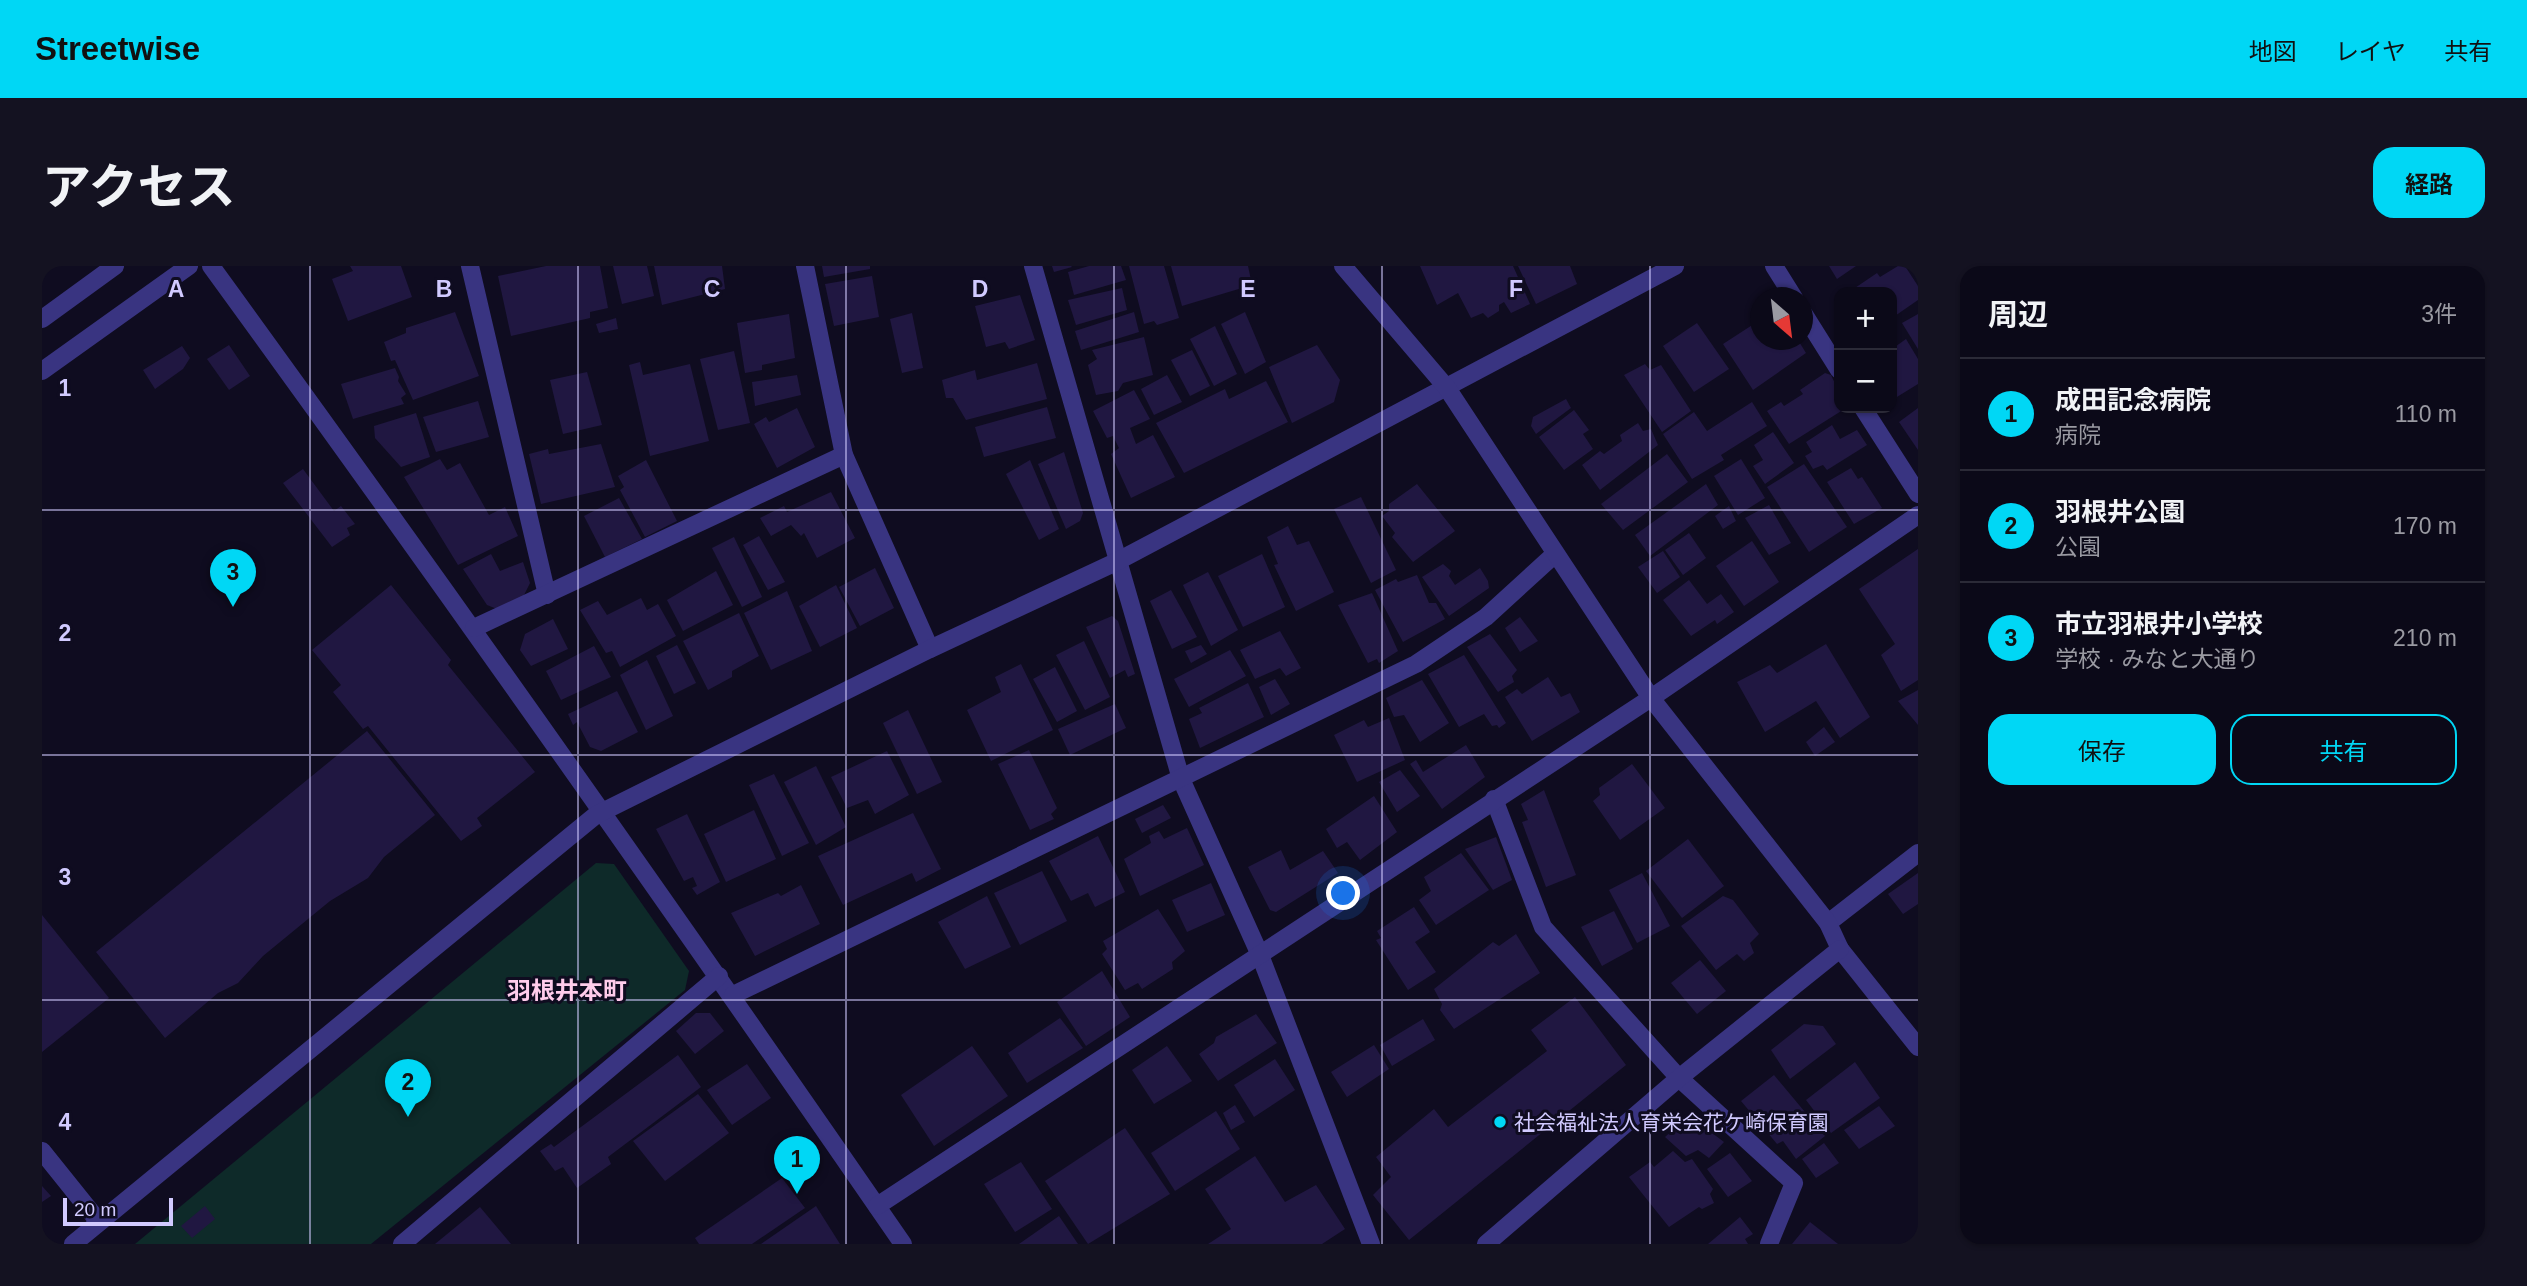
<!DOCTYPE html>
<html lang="ja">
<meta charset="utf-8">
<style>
:root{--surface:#0b0918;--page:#141221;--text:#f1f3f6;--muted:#9a9aa2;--line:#2b2a37;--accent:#00d7f5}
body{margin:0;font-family:Arial,"Noto Sans JP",sans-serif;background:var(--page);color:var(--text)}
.controls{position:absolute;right:21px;top:21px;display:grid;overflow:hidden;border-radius:14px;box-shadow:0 2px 5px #0004}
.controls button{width:63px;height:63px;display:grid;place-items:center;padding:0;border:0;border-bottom:2px solid var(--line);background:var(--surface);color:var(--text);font:35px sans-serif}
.compass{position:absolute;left:1708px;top:21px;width:63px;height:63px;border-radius:50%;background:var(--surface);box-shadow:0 2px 5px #0004;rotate:152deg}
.scale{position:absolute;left:21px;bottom:18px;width:110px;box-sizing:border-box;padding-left:7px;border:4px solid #d1caff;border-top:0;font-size:19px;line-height:24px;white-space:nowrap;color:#d1caff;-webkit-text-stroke:5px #0f0c20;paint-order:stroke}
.you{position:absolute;left:1302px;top:628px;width:24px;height:24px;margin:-18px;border:5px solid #fff;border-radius:50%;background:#1a73e8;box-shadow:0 0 0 10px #1a73e833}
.badge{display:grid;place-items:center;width:46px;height:46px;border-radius:50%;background:var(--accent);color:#111;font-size:23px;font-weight:700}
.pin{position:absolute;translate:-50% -58px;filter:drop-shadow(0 2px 4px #0008)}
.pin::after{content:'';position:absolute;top:37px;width:24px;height:21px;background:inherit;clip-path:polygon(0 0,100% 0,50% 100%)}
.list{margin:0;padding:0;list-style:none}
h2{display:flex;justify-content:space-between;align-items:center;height:91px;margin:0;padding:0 28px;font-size:30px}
h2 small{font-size:23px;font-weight:400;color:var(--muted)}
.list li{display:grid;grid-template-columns:46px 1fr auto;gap:21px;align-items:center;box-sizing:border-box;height:112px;padding:0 28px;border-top:2px solid var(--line)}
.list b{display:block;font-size:26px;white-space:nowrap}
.list p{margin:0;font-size:23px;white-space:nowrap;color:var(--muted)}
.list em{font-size:23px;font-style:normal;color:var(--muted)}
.actions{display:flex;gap:14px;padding:21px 28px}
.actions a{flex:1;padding:16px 0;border:2px solid var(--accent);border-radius:21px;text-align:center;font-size:24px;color:var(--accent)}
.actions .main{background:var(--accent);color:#111}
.map{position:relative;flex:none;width:1876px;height:978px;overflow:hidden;border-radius:21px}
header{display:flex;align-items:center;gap:42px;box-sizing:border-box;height:98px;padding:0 35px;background:var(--accent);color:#111}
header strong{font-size:33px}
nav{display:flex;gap:38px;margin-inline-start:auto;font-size:24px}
.intro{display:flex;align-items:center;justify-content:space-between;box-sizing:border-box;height:168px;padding:0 42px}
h1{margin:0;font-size:49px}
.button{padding:18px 32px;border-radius:21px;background:var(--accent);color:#111;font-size:24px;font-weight:700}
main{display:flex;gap:42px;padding:0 42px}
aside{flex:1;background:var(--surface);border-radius:21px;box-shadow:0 2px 5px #0004}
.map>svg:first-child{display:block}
</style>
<header>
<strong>Streetwise</strong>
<nav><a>地図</a><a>レイヤ</a><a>共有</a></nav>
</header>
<div class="intro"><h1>アクセス</h1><a class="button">経路</a></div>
<main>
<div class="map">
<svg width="1876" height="978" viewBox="0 0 1876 978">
<rect width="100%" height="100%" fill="#0f0c20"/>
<!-- green -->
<polygon fill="#0e2a29" points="554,597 572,598 647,705 643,724 329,978 93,978"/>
<!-- building -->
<g fill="#201741">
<polygon points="308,0 359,0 370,31 306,55 290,13 311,5"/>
<polygon points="504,0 558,0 566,42 548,46 548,52 469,70 456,10"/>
<polygon points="571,0 605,0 612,30 580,38"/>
<polygon points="612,0 680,0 683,23 620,39"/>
<polygon points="780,0 828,0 828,3 782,11"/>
<polygon points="1010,0 1029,0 1030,1 1012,6"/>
<polygon points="1047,0 1079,0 1084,14 1032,29 1026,6"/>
<polygon points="1087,0 1122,0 1137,52 1115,59 1112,55 1102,58"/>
<polygon points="1129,0 1206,0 1210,19 1140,40"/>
<polygon points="1378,0 1471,0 1488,38 1469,47 1462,36 1457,39 1457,45 1446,52 1441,47 1429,52 1416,27 1395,39"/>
<polygon points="1476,0 1528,0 1535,18 1494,38"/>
<polygon points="1787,0 1814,0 1795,13"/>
<polygon points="1856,0 1863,0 1876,20 1876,34 1850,52 1850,26 1807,26 1835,7 1838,11"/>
<polygon points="830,10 837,51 792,60 783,18"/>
<polygon points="1080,22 1085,44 1034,59 1026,34"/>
<polygon points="978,29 993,74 967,83 963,76 944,81 933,40"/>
<polygon points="413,46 437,110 371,134 353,94 349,95 342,76 364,67 364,62"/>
<polygon points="1092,46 1097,66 1039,84 1033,65"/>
<polygon points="1203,46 1224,96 1203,108 1179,58"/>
<polygon points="870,47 881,102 860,107 848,53"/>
<polygon points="747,48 753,92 720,99 720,104 703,107 695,57"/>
<polygon points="1876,48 1876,83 1860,57"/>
<polygon points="574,52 576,63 557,67 554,58"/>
<polygon points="1718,54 1718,74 1756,74 1764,87 1711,124 1681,78"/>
<polygon points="1655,57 1687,103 1652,126 1621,80"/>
<polygon points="1173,60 1195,108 1172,120 1148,73"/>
<polygon points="1102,71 1111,109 1081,117 1076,125 1054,129 1046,99 1055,93 1050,84"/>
<polygon points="1864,73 1876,93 1876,118 1850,134 1850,83"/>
<polygon points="187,79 208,110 187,124 165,93"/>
<polygon points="1275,79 1298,114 1292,136 1250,157 1227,101"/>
<polygon points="140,80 148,92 141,103 113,123 101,104"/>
<polygon points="1150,84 1168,120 1148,130 1129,94"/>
<polygon points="692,85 708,157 676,164 658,93"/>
<polygon points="598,96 601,109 648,98 667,175 608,190 587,99"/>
<polygon points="995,97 1005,133 924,154 911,132 904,132 900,114 933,104 935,114"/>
<polygon points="1603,98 1608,104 1619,99 1649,145 1620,166 1582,109"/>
<polygon points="353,102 357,111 356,115 364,128 359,132 362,138 311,153 299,118"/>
<polygon points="545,106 560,159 521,168 508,114"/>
<polygon points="1783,107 1789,109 1797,126 1797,142 1804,142 1747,178 1725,145 1739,136 1742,140 1761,128 1758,124"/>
<polygon points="755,109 759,129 713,140 710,116"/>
<polygon points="1125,109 1140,136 1112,149 1099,123"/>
<polygon points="1224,115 1246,156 1142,207 1114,157 1183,123 1187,133"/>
<polygon points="1092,124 1108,153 1088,162 1094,178 1111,169 1133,211 1089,232 1069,188 1077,182 1071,170 1065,172 1051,145"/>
<polygon points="1524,133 1529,142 1494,168 1489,160 1491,151"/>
<polygon points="436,135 447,171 394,186 381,151"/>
<polygon points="1710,136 1725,160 1679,189 1682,194 1650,213 1621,168 1652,146 1665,165"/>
<polygon points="1005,141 1014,172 942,191 933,161"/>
<polygon points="755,142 773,181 735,202 712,158 724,151 727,156"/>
<polygon points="1876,142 1876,184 1857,156"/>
<polygon points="1532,144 1547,164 1541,168 1551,183 1522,204 1497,171"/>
<polygon points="374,147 388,191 359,201 333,172 332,160"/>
<polygon points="1596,157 1601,165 1609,163 1616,179 1558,224 1540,199 1558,185 1562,188 1580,175 1578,169"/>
<polygon points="1790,159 1798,173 1815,164 1825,179 1785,204 1781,199 1771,203 1763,190 1770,186 1764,176"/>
<polygon points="1731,166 1752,197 1723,218 1711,200 1721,194 1712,179"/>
<polygon points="559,178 573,221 499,238 487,188 506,183 507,188"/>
<polygon points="1022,186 1041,247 1038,255 1024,263 996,198"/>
<polygon points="1625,188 1646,216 1581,264 1559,238"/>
<polygon points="398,193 405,204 418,197 447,249 463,241 476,270 416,299 362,211"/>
<polygon points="1699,193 1723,232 1696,249 1672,210"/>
<polygon points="604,194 635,255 603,271 578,224 582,221 576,210"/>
<polygon points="988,194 1017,263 997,274 964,208"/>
<polygon points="1762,198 1805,261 1767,286 1725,221"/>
<polygon points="1809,202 1816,213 1820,211 1840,242 1812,258 1785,216"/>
<polygon points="261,203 292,245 299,240 313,258 305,262 308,269 290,281 241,217"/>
<polygon points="1375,218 1413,265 1371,296 1350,271 1353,267 1340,250 1347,245 1347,238"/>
<polygon points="1664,218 1676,239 1608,290 1593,269"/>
<polygon points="789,226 813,272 775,292 762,267 759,270 749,259 729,270 718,252 742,240 745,246"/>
<polygon points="1319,231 1354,304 1329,317 1292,243"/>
<polygon points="577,232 600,273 563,291 542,250"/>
<polygon points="1727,239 1749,277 1727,289 1703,252"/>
<polygon points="1687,240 1694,255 1681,263 1673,250"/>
<polygon points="1246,260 1255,279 1267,275 1292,326 1254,345 1232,299 1236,298 1225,271"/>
<polygon points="1647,267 1664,292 1641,309 1623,284"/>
<polygon points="717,270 743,316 726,324 701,279"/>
<polygon points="692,271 720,331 700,341 670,282"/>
<polygon points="1710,275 1737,316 1702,340 1674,300"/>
<polygon points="1876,283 1876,414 1859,425 1839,389 1853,378 1817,323"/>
<polygon points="1621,285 1638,311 1615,327 1596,301"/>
<polygon points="449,288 458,305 481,296 488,317 481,331 455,343 445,339 421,303"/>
<polygon points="1220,288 1243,341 1201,361 1176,310"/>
<polygon points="1401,298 1409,305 1407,310 1413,319 1438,302 1446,315 1447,322 1407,350 1380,311"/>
<polygon points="833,302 852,342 818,360 797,321"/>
<polygon points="674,305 691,339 641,365 625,334"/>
<polygon points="1166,306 1196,364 1169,380 1141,319"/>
<polygon points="1375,309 1387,337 1394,337 1403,353 1361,376 1333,324 1354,313 1356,316"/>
<polygon points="1647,314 1665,338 1679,328 1692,346 1675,358 1673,354 1649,370 1621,334"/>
<polygon points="349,319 409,394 406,399 493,506 435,552 440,560 419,575 326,460 321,463 291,426 299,419 270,384"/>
<polygon points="794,319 815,362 778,381 757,340"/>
<polygon points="1129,324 1155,371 1130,383 1108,335"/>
<polygon points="745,325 770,385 729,404 702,347"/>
<polygon points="1330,327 1356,385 1337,397 1335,393 1326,397 1296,339"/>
<polygon points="599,332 605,344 616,338 634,370 578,401 570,385 564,387 538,344 556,335 565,349"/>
<polygon points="697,347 717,390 690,405 690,411 666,424 641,375"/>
<polygon points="1070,350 1076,355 1093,408 1086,411 1083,404 1068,412 1044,361"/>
<polygon points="1478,351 1496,375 1478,386 1463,362"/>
<polygon points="511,353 526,383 489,400 478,384 483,368"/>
<polygon points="1238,365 1259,402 1244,410 1238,402 1213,413 1198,384"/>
<polygon points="1448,368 1475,404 1470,410 1472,416 1456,426 1425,381"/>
<polygon points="1042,375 1068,431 1043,444 1014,389"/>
<polygon points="1784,378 1828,451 1798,472 1774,435 1723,466 1695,416 1728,399 1735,407"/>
<polygon points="635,379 654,417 632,428 614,390"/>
<polygon points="1159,379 1165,388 1149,397 1143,385"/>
<polygon points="552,380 569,411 519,434 504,405"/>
<polygon points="1188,384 1204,410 1147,441 1132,413"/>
<polygon points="1422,389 1464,457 1457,462 1455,459 1450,460 1442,448 1417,461 1386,408"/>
<polygon points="605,394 631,450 604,464 578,409"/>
<polygon points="979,398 1011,464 949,495 925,444 959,426 953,411"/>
<polygon points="1013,401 1035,445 1015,456 991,413"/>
<polygon points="1506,411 1519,431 1528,427 1538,446 1490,475 1463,431 1475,423 1480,428"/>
<polygon points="1233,413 1248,438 1229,449 1217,421"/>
<polygon points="1380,414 1407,457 1378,476 1362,449 1352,451 1344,432"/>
<polygon points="1206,417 1222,451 1158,482 1147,453 1160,447 1157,442"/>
<polygon points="1876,424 1876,459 1856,435"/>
<polygon points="575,425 596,466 559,485 548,481 535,456 531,459 526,448"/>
<polygon points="1073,438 1084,462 1028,489 1016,463"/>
<polygon points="866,444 900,516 875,528 841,457"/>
<polygon points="1347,452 1363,494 1315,516 1292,469 1322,454 1326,461"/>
<polygon points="1782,461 1793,476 1773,490 1764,476"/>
<polygon points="325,465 393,549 342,591 326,612 288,635 221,690 196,717 176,727 123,772 54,686"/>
<polygon points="1424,479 1443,511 1400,543 1368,498 1374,494 1381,506"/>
<polygon points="987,484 1015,542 1009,548 1012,553 988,564 956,498"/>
<polygon points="845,485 867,529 833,548 826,534 805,542 789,511"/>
<polygon points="1590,498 1623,542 1578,574 1551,535 1558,529 1557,522"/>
<polygon points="774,500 804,561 774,579 742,516"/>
<polygon points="1358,504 1378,530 1355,546 1337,516"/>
<polygon points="732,508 767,577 740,590 707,519"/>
<polygon points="1502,524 1534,609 1504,621 1480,556 1486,554 1479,538"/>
<polygon points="1332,530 1355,566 1318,594 1305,576 1295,582 1284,563"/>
<polygon points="1121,539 1129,552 1100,567 1093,553"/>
<polygon points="712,544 734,593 684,616 662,568"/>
<polygon points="871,547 899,603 874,616 870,607 801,639 776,590"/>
<polygon points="645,548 678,616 655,629 650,622 655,620 651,611 642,615 614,563"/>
<polygon points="1145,562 1162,599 1098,630 1082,593 1109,577 1107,570 1117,565 1122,573"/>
<polygon points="1056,570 1083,626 1053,641 1046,627 1029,635 1007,595"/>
<polygon points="1454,571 1470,614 1451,624 1423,583"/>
<polygon points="1646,573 1682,620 1640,652 1604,605"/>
<polygon points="1239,584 1248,604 1281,585 1296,607 1234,646 1228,644 1206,601"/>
<polygon points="1419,587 1447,624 1394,659 1377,634 1389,625 1382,611"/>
<polygon points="1000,605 1025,655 978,679 952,627"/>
<polygon points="1600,607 1628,660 1595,677 1567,624"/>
<polygon points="1876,607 1876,638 1861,648 1846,628"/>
<polygon points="1169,617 1183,649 1145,666 1130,634"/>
<polygon points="759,619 778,658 713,690 689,647 736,627 739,630"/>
<polygon points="945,630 969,681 923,703 896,656"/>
<polygon points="1681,630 1691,634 1717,668 1708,677 1712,687 1702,695 1695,688 1674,704 1639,660"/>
<polygon points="1372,641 1388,666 1373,676 1394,706 1366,724 1334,674 1339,672 1335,665"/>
<polygon points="1116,643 1143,685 1130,696 1131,703 1100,723 1096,717 1083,724 1060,688 1065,683 1061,675"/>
<polygon points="1572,645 1591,683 1560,700 1539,661"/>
<polygon points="0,649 67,732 0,786"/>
<polygon points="1474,668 1498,707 1412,763 1398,744 1400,738 1392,723 1451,676 1457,680"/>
<polygon points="1658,694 1684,725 1655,748 1629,717"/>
<polygon points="1060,705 1088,751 1044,780 1015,736"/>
<polygon points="1533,731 1584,799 1367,974 1331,929 1349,911 1334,891 1392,843 1406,861 1505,785 1489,764"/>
<polygon points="654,747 668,747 682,765 653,788 634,765"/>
<polygon points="1214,748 1235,777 1176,815 1157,788 1172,777 1174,771"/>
<polygon points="1018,752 1041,782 985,817 966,787"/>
<polygon points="1381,753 1393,774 1350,800 1338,779"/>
<polygon points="1762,758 1781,760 1794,778 1748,813 1729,784"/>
<polygon points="1332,779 1347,803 1305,831 1289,806"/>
<polygon points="930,780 966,830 892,880 859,829"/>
<polygon points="1125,780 1150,815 1112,838 1090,804"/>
<polygon points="636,789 659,821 566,891 569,898 535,922 521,901 513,905 498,885 509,878 512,881"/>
<polygon points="1233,793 1253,824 1212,851 1192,819"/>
<polygon points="1813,796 1838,832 1789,867 1764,834"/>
<polygon points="705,798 729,832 690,859 665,824"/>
<polygon points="1732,809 1783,870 1754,893 1741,875 1735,878 1699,835"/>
<polygon points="656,828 687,867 623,915 591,875"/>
<polygon points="1193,839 1203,856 1189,864 1181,847"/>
<polygon points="1837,840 1853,860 1817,883 1802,864"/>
<polygon points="1174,845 1198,883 1133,925 1109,887"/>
<polygon points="1654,855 1682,876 1667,892 1656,884 1644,890 1623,871 1640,856 1647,859"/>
<polygon points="1083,862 1128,928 1046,978 1003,915"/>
<polygon points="1782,877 1797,897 1774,912 1760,893"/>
<polygon points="1631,885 1643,896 1650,893 1671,923 1668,928 1672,937 1660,943 1657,941 1627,961 1587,911 1608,896 1612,901"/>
<polygon points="1688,887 1710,915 1686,931 1665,903"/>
<polygon points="1213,890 1243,936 1274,919 1303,963 1280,978 1166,978 1189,963 1163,923"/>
<polygon points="979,896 1010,943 973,966 942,918"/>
<polygon points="740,912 763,942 710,978 657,978 653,972"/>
<polygon points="0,920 9,930 0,936"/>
<polygon points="163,940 173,953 150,972 139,960"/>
<polygon points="774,940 798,978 719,978"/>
<polygon points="438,941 469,978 393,978"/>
<polygon points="1017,950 1036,978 977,978"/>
<polygon points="1698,951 1711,968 1703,973 1706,978 1666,978"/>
<polygon points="1768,956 1796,978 1750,978"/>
</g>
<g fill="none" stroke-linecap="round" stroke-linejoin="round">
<!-- minor -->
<g stroke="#393481" stroke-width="18">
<path d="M169 0C404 323 634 649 861 978"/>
<polyline points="428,0 505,329"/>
<polyline points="763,0 802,189 888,383"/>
<polyline points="991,0 1139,513 1218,689 1329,978"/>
<polyline points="1732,0 1752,32"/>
<polyline points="1760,45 1797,104"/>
<polyline points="1821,142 1876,228"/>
<polyline points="432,362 802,189"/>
<polyline points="1452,533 1501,661 1637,812 1752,917 1727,978"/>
<polyline points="1786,657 1876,587"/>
<polyline points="691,729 1374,398 1444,351 1513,288"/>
<polyline points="0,885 57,956"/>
<polyline points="835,940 1609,432 1876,249"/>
<polyline points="31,978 554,549 888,383 1074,296 1633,0"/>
<polyline points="360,978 677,710"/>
</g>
<!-- tertiary -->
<g stroke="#393481" stroke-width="18">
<polyline points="1301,0 1405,122 1609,432 1786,657 1798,683 1876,781"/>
<polyline points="0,53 73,0"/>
<polyline points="0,105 147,0"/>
<polyline points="1444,978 1637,812 1798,683"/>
</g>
</g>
<!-- grid -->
<path fill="none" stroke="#d1caff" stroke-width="2" stroke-opacity="0.55" d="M268 0V978M536 0V978M804 0V978M1072 0V978M1340 0V978M1608 0V978M0 244H1876M0 489H1876M0 734H1876"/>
<!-- markers -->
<circle fill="#00d7f5" stroke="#0f0c20" stroke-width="2.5" cx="1458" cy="856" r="7"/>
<g text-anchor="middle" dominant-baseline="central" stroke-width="6" stroke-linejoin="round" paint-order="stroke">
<!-- poi labels -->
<g font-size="21" fill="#d1caff" stroke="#0f0c20" text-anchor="start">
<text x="1472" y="856">社会福祉法人育栄会花ケ崎保育園</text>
</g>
<!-- quarter labels -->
<g font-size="24" font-weight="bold" fill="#ffcceb" stroke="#0f0c20">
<text x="525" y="724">羽根井本町</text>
</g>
</g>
<g font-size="23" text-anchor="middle" font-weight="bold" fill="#d1caff" stroke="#0f0c20" stroke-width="6" stroke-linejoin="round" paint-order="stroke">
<text x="134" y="31">A</text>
<text x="402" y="31">B</text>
<text x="670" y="31">C</text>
<text x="938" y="31">D</text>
<text x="1206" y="31">E</text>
<text x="1474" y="31">F</text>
<text x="23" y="130">1</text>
<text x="23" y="375">2</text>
<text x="23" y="619">3</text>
<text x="23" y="864">4</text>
</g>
</svg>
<div class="controls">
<button>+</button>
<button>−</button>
</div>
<svg class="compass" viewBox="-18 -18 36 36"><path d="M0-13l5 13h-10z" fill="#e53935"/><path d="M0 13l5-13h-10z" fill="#9a9aa2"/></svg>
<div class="scale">20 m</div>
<div class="you"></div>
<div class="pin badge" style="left:755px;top:928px">1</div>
<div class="pin badge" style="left:366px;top:851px">2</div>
<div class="pin badge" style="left:191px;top:341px">3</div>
</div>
<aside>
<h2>周辺<small>3件</small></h2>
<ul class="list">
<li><span class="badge">1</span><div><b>成田記念病院</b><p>病院</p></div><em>110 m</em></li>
<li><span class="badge">2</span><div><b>羽根井公園</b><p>公園</p></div><em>170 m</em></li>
<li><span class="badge">3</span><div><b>市立羽根井小学校</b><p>学校 · みなと大通り</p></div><em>210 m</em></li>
</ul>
<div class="actions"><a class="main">保存</a><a>共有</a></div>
</aside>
</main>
